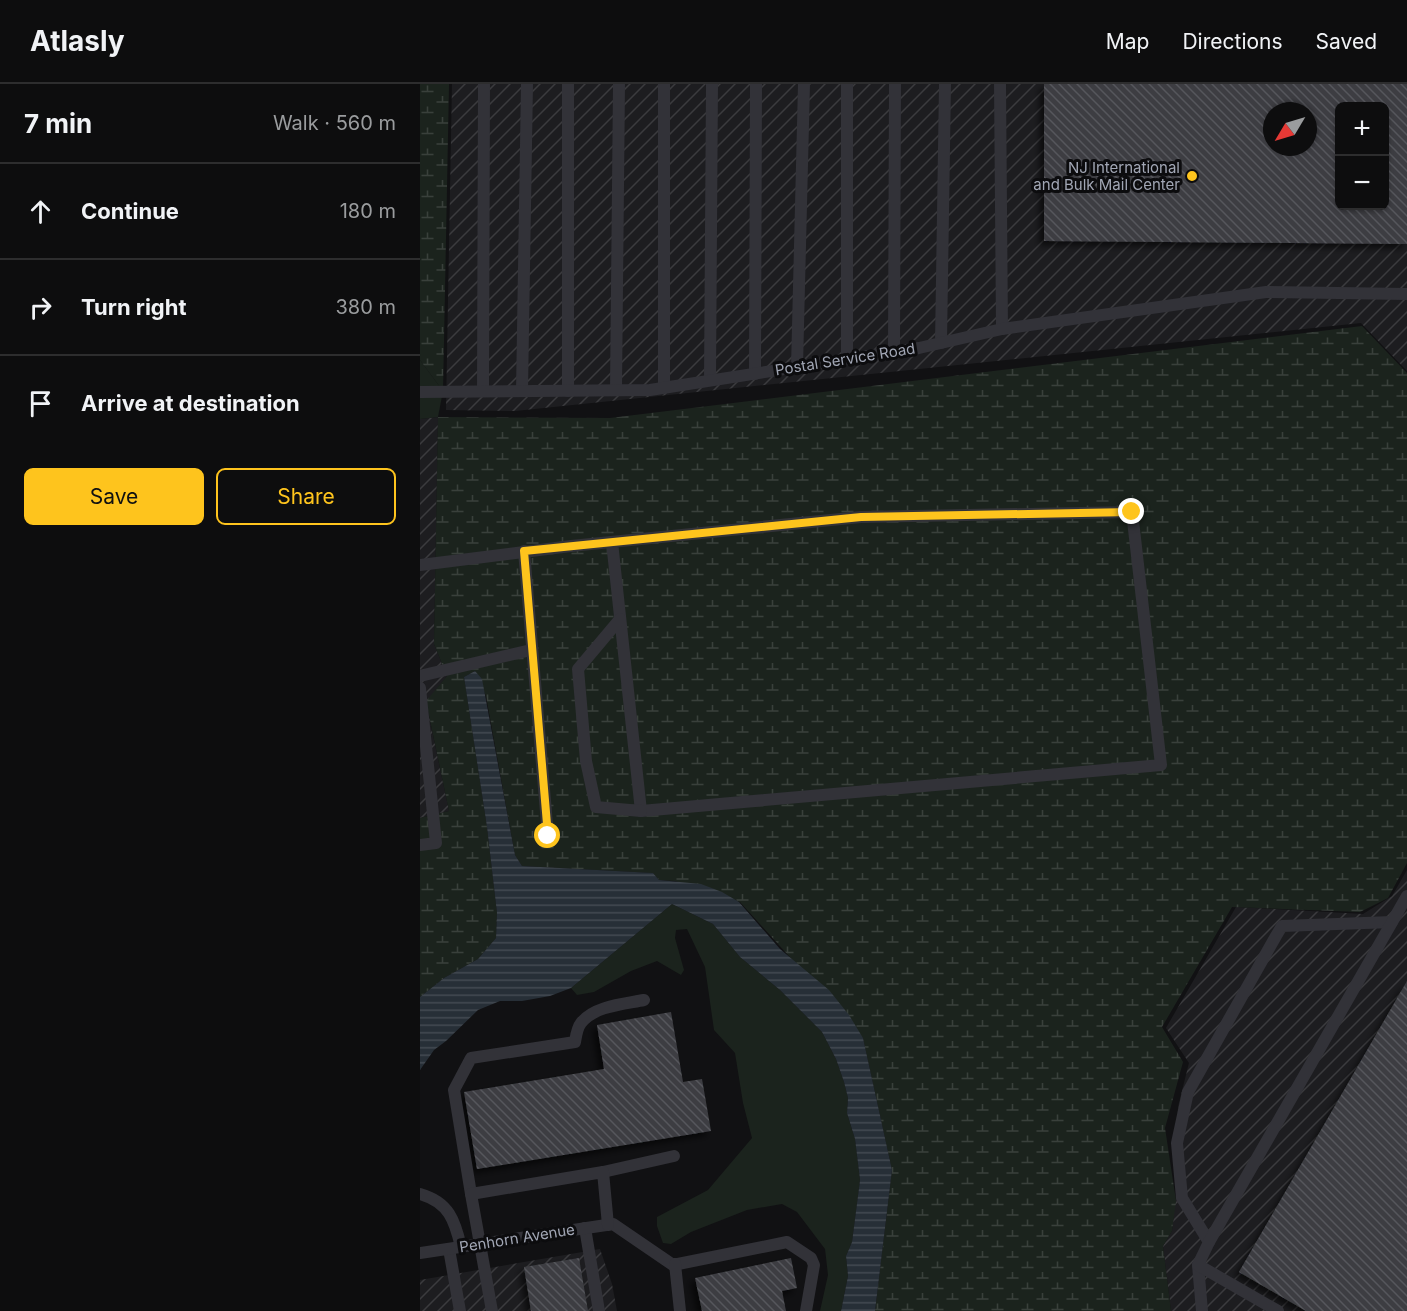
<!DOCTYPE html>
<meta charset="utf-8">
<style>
:root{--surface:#0d0d0e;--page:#161617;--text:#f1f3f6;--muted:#9a9c9e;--line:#2d2d2e;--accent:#fec41d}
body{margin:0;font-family:Inter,sans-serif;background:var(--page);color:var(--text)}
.controls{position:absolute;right:18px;top:18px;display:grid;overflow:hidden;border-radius:9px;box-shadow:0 2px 4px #0004}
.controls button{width:54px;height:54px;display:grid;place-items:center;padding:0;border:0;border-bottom:2px solid var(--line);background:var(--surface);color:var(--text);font:30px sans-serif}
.compass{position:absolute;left:843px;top:18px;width:54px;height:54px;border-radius:50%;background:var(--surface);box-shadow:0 2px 4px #0004;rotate:232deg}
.stop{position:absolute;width:18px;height:18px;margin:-14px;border:4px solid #fec41d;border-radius:50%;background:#fff}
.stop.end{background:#fec41d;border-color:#fff;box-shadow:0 2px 6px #0008}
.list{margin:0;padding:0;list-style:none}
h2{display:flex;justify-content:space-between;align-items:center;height:78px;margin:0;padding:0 24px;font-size:26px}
h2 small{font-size:20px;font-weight:400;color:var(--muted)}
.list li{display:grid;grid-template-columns:39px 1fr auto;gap:18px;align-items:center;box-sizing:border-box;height:96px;padding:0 24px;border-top:2px solid var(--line)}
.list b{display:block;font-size:22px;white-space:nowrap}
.list em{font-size:20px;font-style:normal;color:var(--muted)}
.actions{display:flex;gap:12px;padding:18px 24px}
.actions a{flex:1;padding:14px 0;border:2px solid var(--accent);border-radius:9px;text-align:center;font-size:21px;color:var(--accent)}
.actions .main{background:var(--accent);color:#111}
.icon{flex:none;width:33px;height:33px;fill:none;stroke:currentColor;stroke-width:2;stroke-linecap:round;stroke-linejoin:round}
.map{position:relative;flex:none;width:987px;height:1227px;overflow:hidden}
header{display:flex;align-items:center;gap:36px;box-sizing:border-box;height:84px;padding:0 30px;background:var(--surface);border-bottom:2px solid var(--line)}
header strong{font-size:28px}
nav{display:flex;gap:33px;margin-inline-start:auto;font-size:21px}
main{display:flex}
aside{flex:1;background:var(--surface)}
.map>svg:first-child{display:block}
</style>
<header>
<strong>Atlasly</strong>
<nav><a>Map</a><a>Directions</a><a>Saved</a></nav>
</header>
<main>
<aside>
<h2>7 min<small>Walk · 560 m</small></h2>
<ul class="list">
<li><svg class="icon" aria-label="ahead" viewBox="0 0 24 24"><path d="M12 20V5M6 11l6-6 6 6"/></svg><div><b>Continue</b></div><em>180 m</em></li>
<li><svg class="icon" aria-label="right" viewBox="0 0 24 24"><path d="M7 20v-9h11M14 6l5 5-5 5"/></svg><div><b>Turn right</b></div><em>380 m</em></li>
<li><svg class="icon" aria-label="arrive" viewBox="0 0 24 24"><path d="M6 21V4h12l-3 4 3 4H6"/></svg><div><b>Arrive at destination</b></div></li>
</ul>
<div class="actions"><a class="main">Save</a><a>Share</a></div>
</aside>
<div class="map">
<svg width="987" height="1227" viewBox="0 0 987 1227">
<defs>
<pattern id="industrial-furrows" width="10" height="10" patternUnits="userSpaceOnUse" patternTransform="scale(1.5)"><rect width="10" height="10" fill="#1d1d20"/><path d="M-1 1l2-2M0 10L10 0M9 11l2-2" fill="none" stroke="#3b3b3e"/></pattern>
<pattern id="wetland-marsh" width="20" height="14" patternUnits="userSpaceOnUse" patternTransform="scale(1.5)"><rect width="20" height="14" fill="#1b231d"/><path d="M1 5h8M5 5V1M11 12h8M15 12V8" fill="none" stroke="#39403b"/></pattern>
<pattern id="water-rules" width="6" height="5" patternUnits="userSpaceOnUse" patternTransform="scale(1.5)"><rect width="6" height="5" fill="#272f37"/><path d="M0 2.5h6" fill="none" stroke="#434a52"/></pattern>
<pattern id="building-back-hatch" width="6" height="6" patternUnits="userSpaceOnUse" patternTransform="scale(1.5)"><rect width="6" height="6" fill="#3d3e43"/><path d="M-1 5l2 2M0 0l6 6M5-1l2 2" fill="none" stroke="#56575c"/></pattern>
<filter id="shadow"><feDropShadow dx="-4.5" dy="4.5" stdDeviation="3" flood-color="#0009"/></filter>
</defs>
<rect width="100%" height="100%" fill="#111113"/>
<!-- industrial -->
<g fill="url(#industrial-furrows)" fill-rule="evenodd">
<path d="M32 0H987V287L941 239 95 327 26 326ZM920 22H964V122H920ZM852 27H888V63H852Z"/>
<polygon points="18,333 14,560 27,592 6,618 29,727 0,734 0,335"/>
<polygon points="987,786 987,1227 751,1227 743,1162 752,1147 756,1110 758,1023 769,979 746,944 816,823 943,830 972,812"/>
<polygon points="180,1165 192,1200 197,1227 0,1227 0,1196"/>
</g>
<!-- green -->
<g fill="#1b231d">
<polygon points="0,276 23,307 18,333 0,335"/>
<polygon points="252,820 293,840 320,873 360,906 402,948 416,975 424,998 428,1014 427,1029 435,1055 440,1096 432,1158 426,1172 428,1192 421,1227 400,1227 408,1191 405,1165 377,1128 362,1120 327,1126 271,1148 251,1160 243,1159 237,1142 237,1133 288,1106 332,1054 323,1019 315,969 294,946 285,883 267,845 256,846 255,854 264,886 261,891 237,877 211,887 174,908 157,911 151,904"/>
</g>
<!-- wetland -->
<g fill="url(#wetland-marsh)">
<polygon points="0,0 29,0 23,307 0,276"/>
<polygon points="942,242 987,289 987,779 968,814 940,828 812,823 742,943 763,978 745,1044 756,1117 752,1147 743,1162 751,1227 455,1227 472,1086 443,954 320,818 255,797 239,796 233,789 102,782 95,771 66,612 55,587 44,593 67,743 77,829 76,854 58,875 24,894 0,913 0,734 29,727 6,617 27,592 14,560 18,333 190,334"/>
</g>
<!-- water -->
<polygon fill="url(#water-rules)" points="55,587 62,595 95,771 102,782 233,789 239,796 281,800 302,808 319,818 360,865 409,906 429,931 443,954 472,1086 455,1227 421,1227 428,1192 426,1172 432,1158 440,1096 435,1055 427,1029 428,1014 424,998 416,975 402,948 360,906 320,873 293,840 252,820 151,904 130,912 102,917 80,917 58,926 26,957 14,966 0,986 0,913 24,894 58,875 76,854 77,829 67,743 44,593"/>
<!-- building -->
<g fill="url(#building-back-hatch)" fill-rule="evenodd" filter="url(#shadow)">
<path d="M624 0H987V160L624 157ZM920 22H964V122H920ZM852 27H888V63H852Z"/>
<polygon points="987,897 987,1227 886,1227 819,1188"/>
<polygon points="251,928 263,998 282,995 291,1047 57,1085 44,1008 184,985 177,941"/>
<polygon points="159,1174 168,1227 111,1227 104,1183"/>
<polygon points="371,1174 377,1204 362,1207 366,1227 282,1227 275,1194"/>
</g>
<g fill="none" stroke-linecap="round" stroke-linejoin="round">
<!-- minor -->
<g stroke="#323238" stroke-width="12">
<polyline points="244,0 244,303"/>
<polyline points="580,0 582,245"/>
<polyline points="521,259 525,0"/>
<polyline points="474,268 475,0"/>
<polyline points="427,275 427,0"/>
<polyline points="377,283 384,0"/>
<polyline points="335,290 336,0"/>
<polyline points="290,296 292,0"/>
<polyline points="196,306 199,0"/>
<polyline points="63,307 64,0"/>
<polyline points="102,307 107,0"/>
<polyline points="148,307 148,0"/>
<polyline points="0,308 230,306 499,264 582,245 846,208 987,210"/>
<polyline points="104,467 128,752"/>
<polyline points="0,481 151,462 441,433 712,428 741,681 221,727 192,458"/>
<polyline points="200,535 158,585 166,677 176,723 221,727"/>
<polyline points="0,592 111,566"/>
<polyline points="0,604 16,759 0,761"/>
<polyline points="183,1088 254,1072"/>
<path d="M0 1110C29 1118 35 1137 41 1163"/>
<path d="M51 1110 34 1006 51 974 155 958C156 952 157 944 161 939 174 922 204 920 224 916"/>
<polyline points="165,1144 179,1227"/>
<polyline points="789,1158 762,1114 757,1059 768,1008 856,852 862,842 972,838"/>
<polyline points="29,1165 40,1227"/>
<polyline points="0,1169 193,1140 253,1181 367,1158 391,1174 394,1181 386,1227"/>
<polyline points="255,1180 260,1227"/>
<polyline points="778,1181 782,1227"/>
<polyline points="72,1227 51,1110 183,1088 188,1141"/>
<polyline points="858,1227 778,1181 789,1158 987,812"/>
</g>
</g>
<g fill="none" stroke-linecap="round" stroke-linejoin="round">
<!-- route -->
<polyline stroke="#fec41d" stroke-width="8" points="128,752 104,467 441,433 712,428"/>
</g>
<!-- markers -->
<circle fill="#fec41d" stroke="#0c0c0e" stroke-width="2" cx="772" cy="92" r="6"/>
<g text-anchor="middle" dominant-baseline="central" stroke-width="6" stroke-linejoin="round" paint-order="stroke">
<!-- poi labels -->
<g font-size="15" fill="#a1a6b4" stroke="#0c0c0e" text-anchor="end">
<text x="760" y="83">NJ International<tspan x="760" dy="17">and Bulk Mail Center</tspan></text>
</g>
<!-- street labels -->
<g font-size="15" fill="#a1a6b4" stroke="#0c0c0e">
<text transform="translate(425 275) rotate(-9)">Postal Service Road</text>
<text transform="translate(97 1154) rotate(-9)">Penhorn Avenue</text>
</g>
</g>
</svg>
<div class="controls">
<button>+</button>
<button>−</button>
</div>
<svg class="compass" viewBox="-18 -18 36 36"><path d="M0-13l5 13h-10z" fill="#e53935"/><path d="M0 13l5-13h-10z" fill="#9a9c9e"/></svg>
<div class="stop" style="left:128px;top:752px"></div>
<div class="stop end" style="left:712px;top:428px"></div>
</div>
</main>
